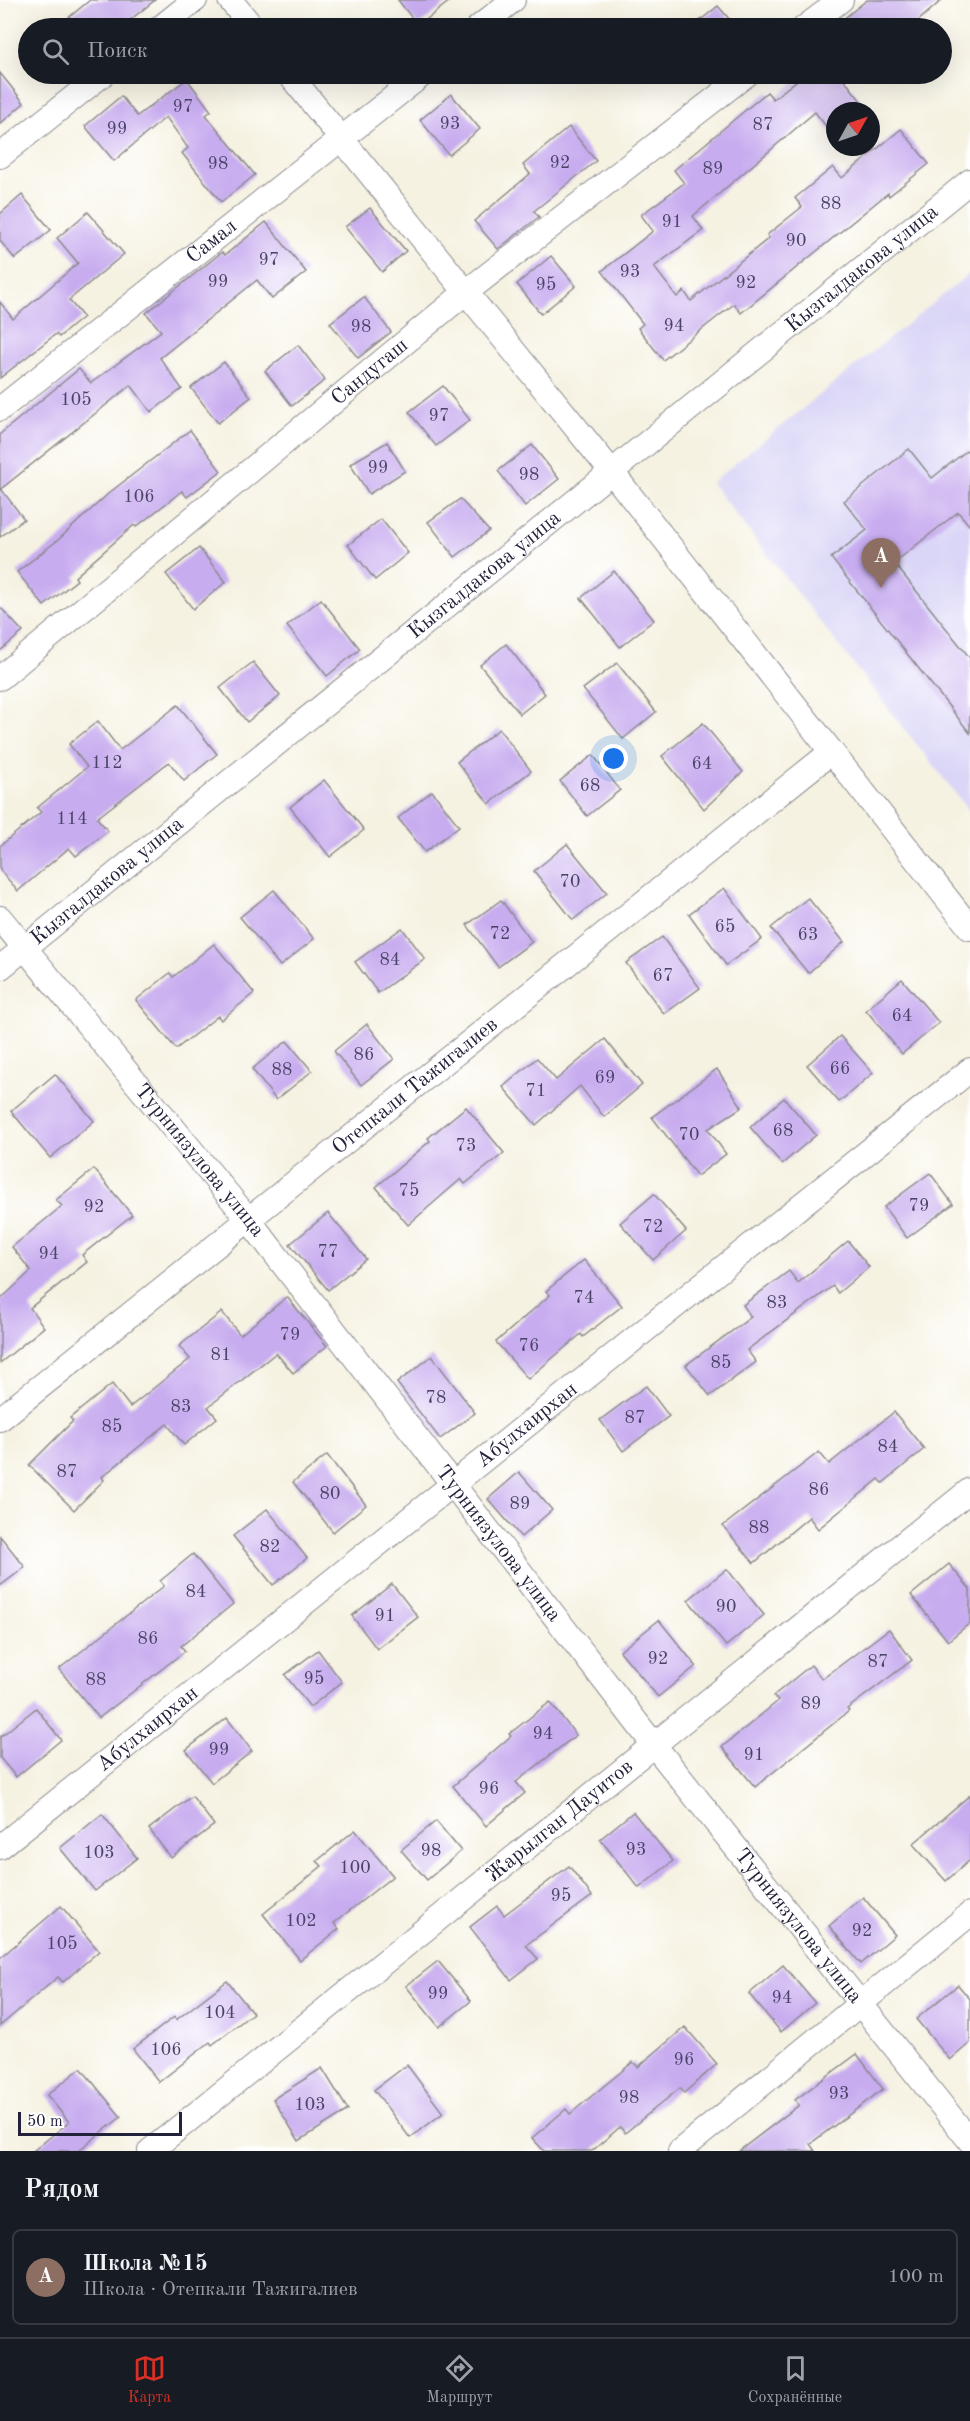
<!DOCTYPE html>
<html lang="ru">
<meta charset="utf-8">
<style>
:root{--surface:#171b24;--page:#20242c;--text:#f1f3f6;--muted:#9ea1a6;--line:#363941;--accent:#d93025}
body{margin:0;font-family:"Old Standard TT",serif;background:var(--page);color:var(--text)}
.compass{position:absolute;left:826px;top:102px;width:54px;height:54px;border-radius:50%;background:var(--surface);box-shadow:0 6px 24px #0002;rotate:50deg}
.scale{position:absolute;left:18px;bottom:15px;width:164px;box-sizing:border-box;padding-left:6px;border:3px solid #22223b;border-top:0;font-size:16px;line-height:21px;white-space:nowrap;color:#22223b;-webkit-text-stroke:4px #fff;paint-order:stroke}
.you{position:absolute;left:614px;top:759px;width:21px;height:21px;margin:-15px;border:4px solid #fff;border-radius:50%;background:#1a73e8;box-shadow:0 0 0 9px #1a73e833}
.badge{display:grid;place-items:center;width:39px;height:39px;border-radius:50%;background:var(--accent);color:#fff;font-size:20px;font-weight:700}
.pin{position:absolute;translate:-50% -50px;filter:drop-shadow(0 2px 3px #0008)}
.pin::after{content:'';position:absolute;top:32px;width:21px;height:18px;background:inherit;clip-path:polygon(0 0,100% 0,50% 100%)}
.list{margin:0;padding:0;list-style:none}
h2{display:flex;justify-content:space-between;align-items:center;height:78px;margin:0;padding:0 24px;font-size:26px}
h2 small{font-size:20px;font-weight:400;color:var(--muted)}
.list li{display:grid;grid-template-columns:39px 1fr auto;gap:18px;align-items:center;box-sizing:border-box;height:96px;margin:0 12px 12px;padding:0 12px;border:2px solid var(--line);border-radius:9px}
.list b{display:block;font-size:22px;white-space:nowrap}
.list p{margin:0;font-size:20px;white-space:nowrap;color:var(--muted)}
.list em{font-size:20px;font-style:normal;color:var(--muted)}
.icon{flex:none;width:33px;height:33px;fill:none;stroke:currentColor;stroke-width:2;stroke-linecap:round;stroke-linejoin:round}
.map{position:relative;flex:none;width:970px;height:2151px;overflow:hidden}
.search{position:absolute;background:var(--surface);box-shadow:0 6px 24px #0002;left:18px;right:18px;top:18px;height:66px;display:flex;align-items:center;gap:15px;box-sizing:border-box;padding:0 21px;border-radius:33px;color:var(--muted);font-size:22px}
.sheet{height:186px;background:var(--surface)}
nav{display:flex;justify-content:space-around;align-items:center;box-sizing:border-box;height:84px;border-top:2px solid var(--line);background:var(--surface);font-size:16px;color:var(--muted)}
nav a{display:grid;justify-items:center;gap:3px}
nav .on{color:var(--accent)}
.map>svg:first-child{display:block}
</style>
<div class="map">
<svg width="970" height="2151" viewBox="0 0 970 2151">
<rect width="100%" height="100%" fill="#fff"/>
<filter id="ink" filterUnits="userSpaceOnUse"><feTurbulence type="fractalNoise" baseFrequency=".0167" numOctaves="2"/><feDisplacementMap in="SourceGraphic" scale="12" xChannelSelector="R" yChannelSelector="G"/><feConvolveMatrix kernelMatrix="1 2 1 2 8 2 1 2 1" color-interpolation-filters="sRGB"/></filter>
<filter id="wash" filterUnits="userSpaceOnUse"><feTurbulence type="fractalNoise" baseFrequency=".008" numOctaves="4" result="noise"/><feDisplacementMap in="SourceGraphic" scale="24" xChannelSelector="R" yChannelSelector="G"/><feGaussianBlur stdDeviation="1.35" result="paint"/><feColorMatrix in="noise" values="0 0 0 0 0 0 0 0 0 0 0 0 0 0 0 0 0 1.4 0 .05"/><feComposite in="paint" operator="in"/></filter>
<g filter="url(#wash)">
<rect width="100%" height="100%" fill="#f6f2e2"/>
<!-- built -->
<polygon fill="#dad6f7" points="970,273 970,812 711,483"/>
<g id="blocks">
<!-- building -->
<g fill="#c7acef">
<polygon points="90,0 155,0 120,28 56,28"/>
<polygon points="398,0 451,0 418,26"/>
<polygon points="867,0 942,0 910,28 832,28"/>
<polygon points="718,6 737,28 691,28"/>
<polygon points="0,73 24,103 0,124"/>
<polygon points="805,74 840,74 861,101 848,111 835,111 835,138 815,112 693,216 703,230 654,267 677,297 684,291 691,301 769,238 767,235 802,207 795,198 833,167 842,178 901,129 929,164 889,196 888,193 741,313 734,304 663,360 638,328 643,324 602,271 653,231 641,215 684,183 674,170 767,92 773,99"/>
<polygon points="187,79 211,111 206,115 255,175 221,202 182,153 188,148 166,117 114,161 85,126 121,96 137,116"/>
<polygon points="451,94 480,129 449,155 420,120"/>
<polygon points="569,127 596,161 534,211 539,217 498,249 474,221 530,174 523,165"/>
<polygon points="22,195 51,230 15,259 0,241 0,214"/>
<polygon points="370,208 406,251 382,272 345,227"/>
<polygon points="88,212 124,254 69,300 83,317 59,337 56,334 0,378 0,302 13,319 78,263 57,238"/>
<polygon points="266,222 306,272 272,299 257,280 160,358 182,389 151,412 131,385 1,489 24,519 0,537 0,434 79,369 91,383 161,331 146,313 222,252 225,255"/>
<polygon points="551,256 576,286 541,314 517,284"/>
<polygon points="364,297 391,332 358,358 330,323"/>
<polygon points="298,345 325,380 292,406 265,371"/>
<polygon points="224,362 251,397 218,423 191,388"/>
<polygon points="443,386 470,420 436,446 409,412"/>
<polygon points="190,430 221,471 187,497 182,491 136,527 134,525 75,577 77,580 44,606 17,572 58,540 109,493"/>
<polygon points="387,442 405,471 369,494 350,464"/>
<polygon points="532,445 559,479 525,506 498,471"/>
<polygon points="970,448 970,526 958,512 894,563 970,658 970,733 831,558 867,530 844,501 909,449 932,478"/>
<polygon points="460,499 489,531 455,557 428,522"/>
<polygon points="381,519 408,553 375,580 348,545"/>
<polygon points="199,548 226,582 193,609 166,574"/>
<polygon points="614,571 654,620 620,647 581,598"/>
<polygon points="321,599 360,649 327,676 287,626"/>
<polygon points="0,607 23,632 0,651"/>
<polygon points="506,644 545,694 520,714 480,665"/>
<polygon points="253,662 280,696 247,722 220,688"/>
<polygon points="617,663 656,712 623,739 583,689"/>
<polygon points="178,705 217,754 184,781 169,762 97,818 108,831 76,856 69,848 18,891 0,870 0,846 41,812 37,808 87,767 69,744 98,721 120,750"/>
<polygon points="703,723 743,772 704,809 662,756"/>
<polygon points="499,729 531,771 489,804 457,762"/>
<polygon points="593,755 620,790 587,816 560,781"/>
<polygon points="324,780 364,830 330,857 290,807"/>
<polygon points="432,791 459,826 425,852 398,818"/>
<polygon points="567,844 607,893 573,920 534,871"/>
<polygon points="724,888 762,939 726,965 689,914"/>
<polygon points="274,890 314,939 280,966 240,917"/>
<polygon points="808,898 844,942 808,973 771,928"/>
<polygon points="501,900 532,942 498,967 467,925"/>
<polygon points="402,928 425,959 378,993 355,962"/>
<polygon points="662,937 700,988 664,1014 626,963"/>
<polygon points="214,944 254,993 221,1020 218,1016 176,1049 136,1000 170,973 173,977"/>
<polygon points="902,979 939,1023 902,1054 866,1010"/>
<polygon points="367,1024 394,1059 361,1085 334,1051"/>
<polygon points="840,1036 873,1073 839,1102 807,1065"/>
<polygon points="605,1039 642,1085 604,1117 580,1086 536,1125 503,1087 537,1058 556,1080"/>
<polygon points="287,1041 312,1071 276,1100 252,1069"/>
<polygon points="717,1069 742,1107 708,1129 726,1154 697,1176 652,1117"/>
<polygon points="55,1074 94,1121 50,1158 11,1111"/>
<polygon points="784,1098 816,1135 782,1164 750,1127"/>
<polygon points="466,1107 504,1153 465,1184 461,1179 408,1225 376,1187 430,1141 428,1138"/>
<polygon points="94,1169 132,1215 82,1255 87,1262 30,1308 44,1327 0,1363 0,1300 31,1271 12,1247 62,1206 56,1200"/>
<polygon points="930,1173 953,1204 907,1238 884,1207"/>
<polygon points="654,1194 686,1231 653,1260 620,1223"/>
<polygon points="328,1213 366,1259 328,1290 290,1244"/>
<polygon points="848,1241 869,1267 838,1293 833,1286 747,1350 756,1362 710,1396 686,1365 751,1317 743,1305 789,1271 798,1283"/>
<polygon points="584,1260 622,1306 583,1337 581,1334 528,1379 496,1342 550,1295 546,1291"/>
<polygon points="287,1297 327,1346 293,1373 276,1353 208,1407 217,1418 184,1445 167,1424 102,1477 104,1480 74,1510 29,1465 73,1421 70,1418 112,1384 130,1407 190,1359 179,1346 222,1312 240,1335"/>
<polygon points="432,1356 475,1413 440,1439 397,1383"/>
<polygon points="646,1386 669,1416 623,1451 600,1420"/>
<polygon points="894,1412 924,1449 883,1483 879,1479 818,1529 809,1517 754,1563 723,1526 819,1452 829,1464"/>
<polygon points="327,1455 366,1505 333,1532 293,1482"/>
<polygon points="519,1472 552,1510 521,1537 488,1499"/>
<polygon points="267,1509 307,1558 273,1585 233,1536"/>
<polygon points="0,1536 25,1567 0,1586"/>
<polygon points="193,1554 233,1604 181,1646 185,1651 99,1718 59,1669 164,1586 160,1581"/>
<polygon points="949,1564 970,1589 970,1623 948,1641 911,1595"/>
<polygon points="727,1569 764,1615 726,1646 688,1600"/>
<polygon points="392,1584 418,1617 377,1649 352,1616"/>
<polygon points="659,1620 696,1666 658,1697 620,1651"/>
<polygon points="889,1629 912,1660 847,1709 849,1711 755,1787 722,1747 778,1701 773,1696 811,1665 822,1679"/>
<polygon points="318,1650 342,1682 310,1707 285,1675"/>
<polygon points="550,1702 576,1735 516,1782 525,1793 486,1826 453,1786 511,1736 509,1734"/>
<polygon points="36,1708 61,1740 16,1777 0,1758 0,1737"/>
<polygon points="227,1718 252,1751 212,1783 186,1750"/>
<polygon points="970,1795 970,1860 946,1881 913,1844"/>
<polygon points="192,1796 214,1825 171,1858 149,1829"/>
<polygon points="633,1812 673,1861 639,1888 600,1839"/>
<polygon points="102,1814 137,1858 95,1891 60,1848"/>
<polygon points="436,1821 461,1851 427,1880 401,1850"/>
<polygon points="355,1830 393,1876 334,1923 339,1929 300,1960 263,1914 322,1866 317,1861"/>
<polygon points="569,1866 592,1896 526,1945 538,1959 511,1980 470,1927 497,1906 504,1915"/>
<polygon points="863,1897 895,1935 861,1964 829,1926"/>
<polygon points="61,1906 99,1951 63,1982 58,1977 0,2026 0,1958"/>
<polygon points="438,1961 471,2001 439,2027 406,1986"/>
<polygon points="783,1965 815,2003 781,2032 749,1994"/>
<polygon points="227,1981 253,2013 212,2045 210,2042 159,2082 133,2049 174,2017 176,2020"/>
<polygon points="958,1985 970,1999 970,2043 950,2060 916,2019"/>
<polygon points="685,2027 717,2064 684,2093 680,2088 625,2133 620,2127 592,2151 544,2151 532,2138 566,2109 570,2114 633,2062 638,2067"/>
<polygon points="857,2054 883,2089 810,2144 815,2151 739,2151 799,2105 795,2100"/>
<polygon points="407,2065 443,2113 410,2138 374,2090"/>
<polygon points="81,2068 121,2117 78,2151 33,2151 69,2122 47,2095"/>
<polygon points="322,2068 348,2110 299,2141 273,2099"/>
</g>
</g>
</g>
<g filter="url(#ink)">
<use href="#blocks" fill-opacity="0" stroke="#8c8a8e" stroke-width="1.5"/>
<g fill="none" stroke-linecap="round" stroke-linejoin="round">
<defs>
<g id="minor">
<polyline points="230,0 253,28"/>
<polyline points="160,28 195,0"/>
<polyline points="478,28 513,0"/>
<polyline points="804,28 841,0"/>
<polyline points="289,74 611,471 970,928"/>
<polyline points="0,156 103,74"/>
<path id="s1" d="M0 409 423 74"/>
<path id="s2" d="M0 678 466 292 747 74"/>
<path id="s3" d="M0 918 249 1220 654 1745 970 2141"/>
<path id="s4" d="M0 968 970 181"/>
<path id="s5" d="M0 1419 830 753"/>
<path id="s6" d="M0 1847 970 1070"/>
<path id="s7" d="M150 2151 970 1490"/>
<polyline points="680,2151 970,1914"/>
</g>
</defs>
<!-- minor casing -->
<use href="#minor" stroke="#8c8a8e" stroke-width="26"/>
<!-- minor -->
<use href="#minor" stroke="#fff" stroke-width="24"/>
</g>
</g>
<g text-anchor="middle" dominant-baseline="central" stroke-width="6" stroke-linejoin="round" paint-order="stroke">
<!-- number labels -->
<g font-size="18" fill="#4b4468">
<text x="183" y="107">97</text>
<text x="450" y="124">93</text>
<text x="763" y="125">87</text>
<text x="117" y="129">99</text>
<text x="560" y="163">92</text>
<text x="218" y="164">98</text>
<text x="713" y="169">89</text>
<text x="831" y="204">88</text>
<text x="672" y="222">91</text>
<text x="796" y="241">90</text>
<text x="269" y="260">97</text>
<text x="630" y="272">93</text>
<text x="218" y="282">99</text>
<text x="746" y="283">92</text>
<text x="546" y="285">95</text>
<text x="674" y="326">94</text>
<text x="361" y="327">98</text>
<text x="76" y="400">105</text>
<text x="439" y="416">97</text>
<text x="378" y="468">99</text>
<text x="529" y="475">98</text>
<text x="139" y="497">106</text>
<text x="107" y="763">112</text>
<text x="702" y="764">64</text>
<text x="590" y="786">68</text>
<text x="72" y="819">114</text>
<text x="570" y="882">70</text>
<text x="725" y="927">65</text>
<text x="500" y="934">72</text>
<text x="808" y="935">63</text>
<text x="390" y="960">84</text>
<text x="663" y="976">67</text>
<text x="902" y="1016">64</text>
<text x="364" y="1055">86</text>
<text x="840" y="1069">66</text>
<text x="282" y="1070">88</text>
<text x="605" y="1078">69</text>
<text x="536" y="1091">71</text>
<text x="783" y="1131">68</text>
<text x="689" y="1135">70</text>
<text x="466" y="1146">73</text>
<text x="409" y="1191">75</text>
<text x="919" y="1206">79</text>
<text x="94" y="1207">92</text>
<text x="653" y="1227">72</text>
<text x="328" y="1252">77</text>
<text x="49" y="1254">94</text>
<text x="584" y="1298">74</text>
<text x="777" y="1303">83</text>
<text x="290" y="1335">79</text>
<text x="529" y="1346">76</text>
<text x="221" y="1355">81</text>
<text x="721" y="1363">85</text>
<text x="436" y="1398">78</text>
<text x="181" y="1407">83</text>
<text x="635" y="1418">87</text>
<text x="112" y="1427">85</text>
<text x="888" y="1447">84</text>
<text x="67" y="1472">87</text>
<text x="819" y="1490">86</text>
<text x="330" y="1494">80</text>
<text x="520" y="1504">89</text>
<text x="759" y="1528">88</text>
<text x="270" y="1547">82</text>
<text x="196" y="1592">84</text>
<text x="726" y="1607">90</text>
<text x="385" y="1616">91</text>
<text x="148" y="1639">86</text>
<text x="658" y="1659">92</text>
<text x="878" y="1662">87</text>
<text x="314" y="1679">95</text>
<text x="96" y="1680">88</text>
<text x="811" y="1704">89</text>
<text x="543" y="1734">94</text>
<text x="219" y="1750">99</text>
<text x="754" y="1755">91</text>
<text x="489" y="1789">96</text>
<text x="636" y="1850">93</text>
<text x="431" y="1851">98</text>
<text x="99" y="1853">103</text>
<text x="355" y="1868">100</text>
<text x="561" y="1896">95</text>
<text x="301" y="1921">102</text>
<text x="862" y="1931">92</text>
<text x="62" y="1944">105</text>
<text x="438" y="1994">99</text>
<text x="782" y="1998">94</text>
<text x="220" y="2013">104</text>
<text x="166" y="2050">106</text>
<text x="684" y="2060">96</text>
<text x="839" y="2094">93</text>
<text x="629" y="2098">98</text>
<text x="310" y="2105">103</text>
</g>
<!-- street labels -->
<g font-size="21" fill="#22223b" stroke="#fff">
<text stroke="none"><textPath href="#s1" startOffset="270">Самал</textPath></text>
<text stroke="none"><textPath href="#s4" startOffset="1110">Кызгалдакова улица</textPath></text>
<text stroke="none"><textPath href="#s2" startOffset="480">Сандугаш</textPath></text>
<text stroke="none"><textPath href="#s4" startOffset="624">Кызгалдакова улица</textPath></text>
<text stroke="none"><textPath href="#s4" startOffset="138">Кызгалдакова улица</textPath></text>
<text stroke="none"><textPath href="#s5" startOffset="532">Отепкали Тажигалиев</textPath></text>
<text stroke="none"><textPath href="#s3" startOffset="314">Турниязулова улица</textPath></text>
<text stroke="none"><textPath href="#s6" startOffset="675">Абулхаирхан</textPath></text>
<text stroke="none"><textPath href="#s3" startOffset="800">Турниязулова улица</textPath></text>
<text stroke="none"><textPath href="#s6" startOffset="189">Абулхаирхан</textPath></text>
<text stroke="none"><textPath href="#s7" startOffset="526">Жарылган Дауитов</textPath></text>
<text stroke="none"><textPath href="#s3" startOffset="1286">Турниязулова улица</textPath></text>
</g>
</g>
</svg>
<svg class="compass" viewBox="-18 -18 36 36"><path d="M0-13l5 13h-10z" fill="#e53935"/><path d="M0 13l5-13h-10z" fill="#9ea1a6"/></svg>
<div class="scale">50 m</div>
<div class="you"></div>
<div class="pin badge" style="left:881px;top:588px;background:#8d6e63">A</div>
<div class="search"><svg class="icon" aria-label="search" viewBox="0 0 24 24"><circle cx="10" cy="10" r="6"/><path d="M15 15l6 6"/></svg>Поиск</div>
</div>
<section class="sheet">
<h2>Рядом<small></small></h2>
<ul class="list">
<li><span class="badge" style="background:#8d6e63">A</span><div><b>Школа №15</b><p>Школа · Отепкали Тажигалиев</p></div><em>100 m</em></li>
</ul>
</section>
<nav>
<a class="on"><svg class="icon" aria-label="map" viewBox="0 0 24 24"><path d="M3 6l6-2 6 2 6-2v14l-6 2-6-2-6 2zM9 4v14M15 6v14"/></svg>Карта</a>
<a><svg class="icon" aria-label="directions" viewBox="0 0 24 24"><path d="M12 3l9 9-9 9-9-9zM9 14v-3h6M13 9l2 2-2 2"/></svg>Маршрут</a>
<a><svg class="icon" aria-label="saved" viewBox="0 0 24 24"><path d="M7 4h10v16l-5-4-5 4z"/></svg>Сохранённые</a>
</nav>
